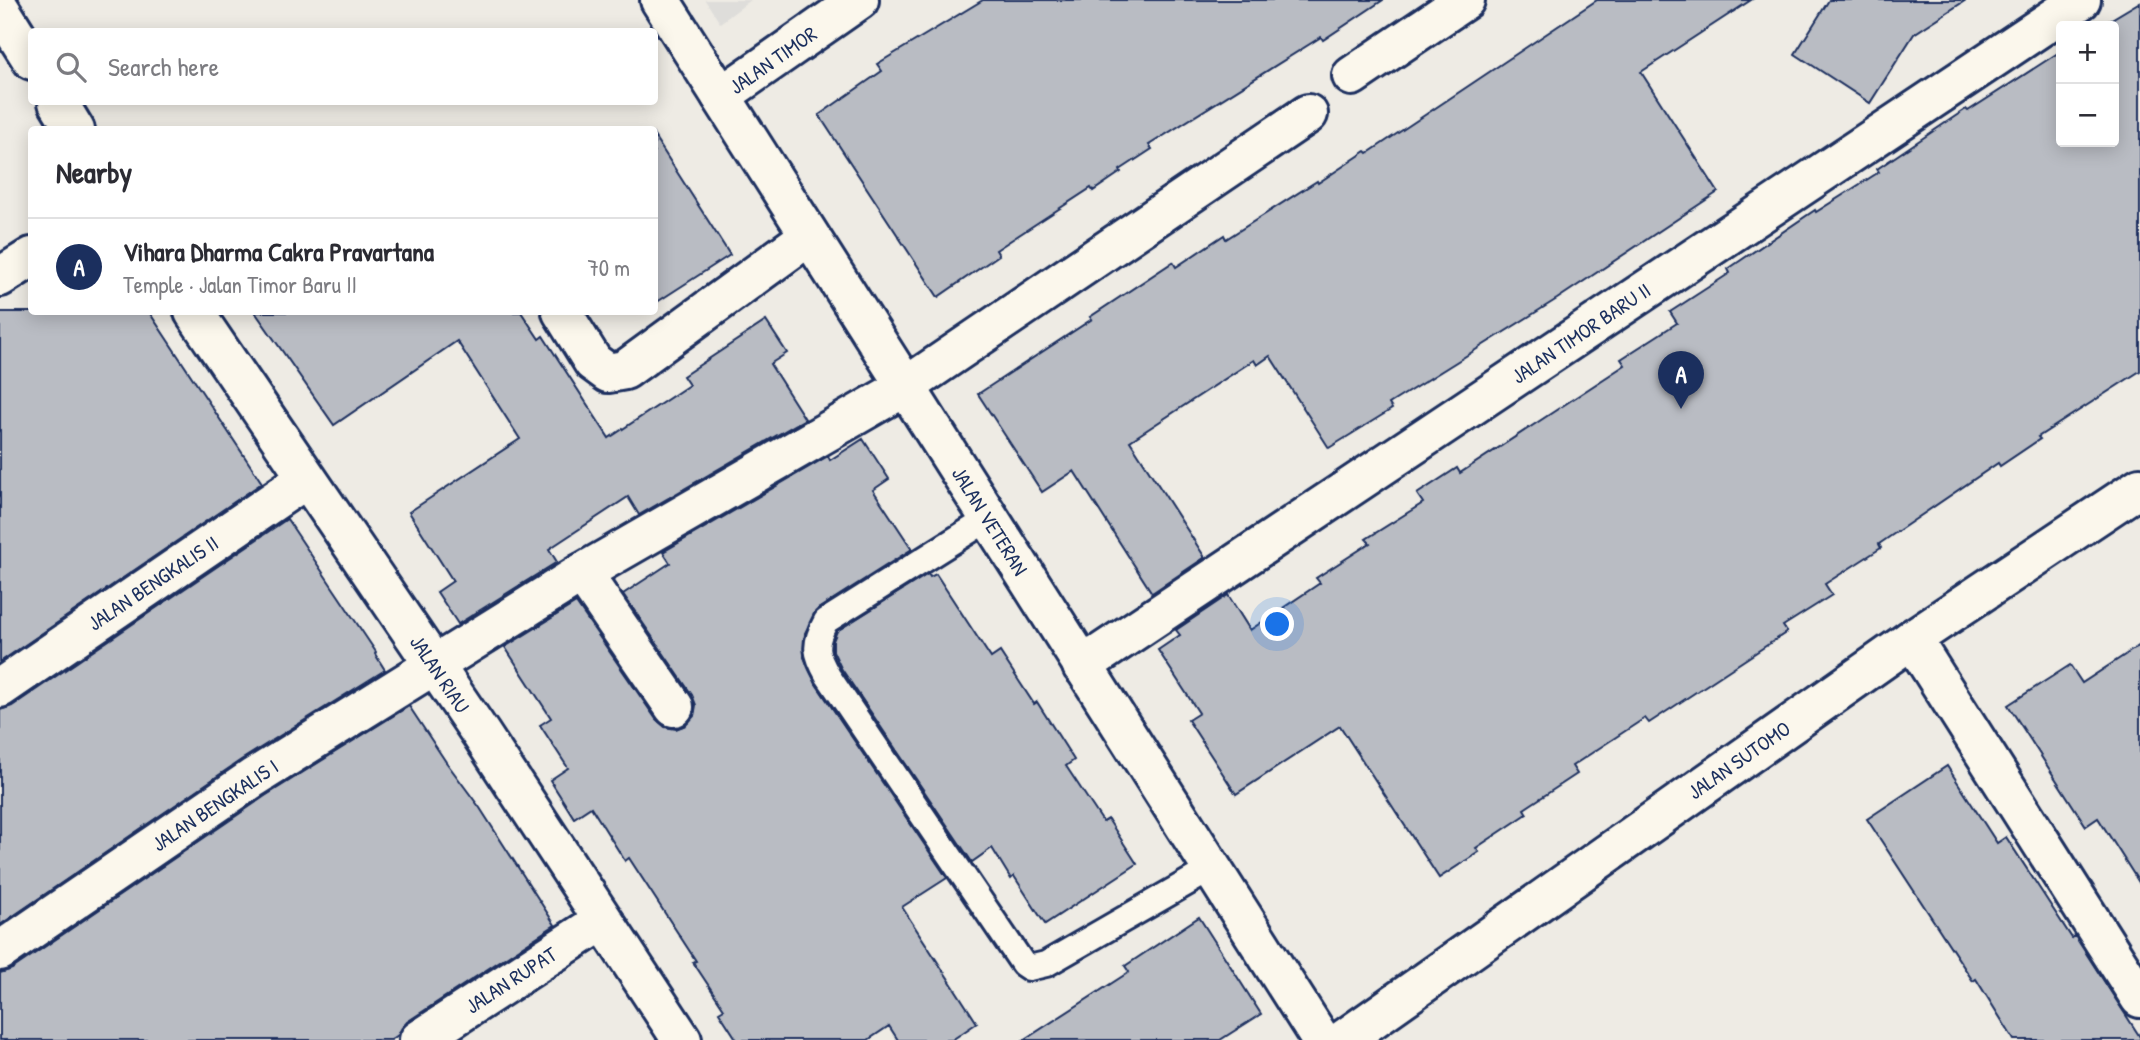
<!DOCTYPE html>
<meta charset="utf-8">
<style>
:root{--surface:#fff;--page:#f2f2f3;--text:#2b2b33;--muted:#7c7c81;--line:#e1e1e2;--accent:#1b2f5e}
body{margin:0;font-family:"Patrick Hand",sans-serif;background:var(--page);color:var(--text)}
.controls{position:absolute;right:21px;top:21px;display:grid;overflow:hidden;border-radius:7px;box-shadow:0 4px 18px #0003}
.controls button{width:63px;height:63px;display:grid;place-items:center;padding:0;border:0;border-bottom:2px solid var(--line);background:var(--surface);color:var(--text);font:35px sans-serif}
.you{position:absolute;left:1278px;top:625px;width:24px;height:24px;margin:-18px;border:5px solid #fff;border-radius:50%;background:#1a73e8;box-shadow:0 0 0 10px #1a73e833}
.badge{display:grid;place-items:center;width:46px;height:46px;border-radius:50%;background:var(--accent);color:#fff;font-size:23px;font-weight:700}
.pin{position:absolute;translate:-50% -58px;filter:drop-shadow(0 2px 4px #0008)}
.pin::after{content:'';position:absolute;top:37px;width:24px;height:21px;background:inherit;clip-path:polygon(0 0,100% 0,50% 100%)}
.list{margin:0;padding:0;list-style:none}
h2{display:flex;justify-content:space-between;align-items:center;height:91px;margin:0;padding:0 28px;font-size:30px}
h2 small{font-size:23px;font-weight:400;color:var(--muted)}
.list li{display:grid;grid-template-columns:46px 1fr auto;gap:21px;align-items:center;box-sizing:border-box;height:98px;padding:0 28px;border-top:2px solid var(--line)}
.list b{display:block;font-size:26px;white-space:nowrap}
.list p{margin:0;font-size:23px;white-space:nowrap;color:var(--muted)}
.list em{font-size:23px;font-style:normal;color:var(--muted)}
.icon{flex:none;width:38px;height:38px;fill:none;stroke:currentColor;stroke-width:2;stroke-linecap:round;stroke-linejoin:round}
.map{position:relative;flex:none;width:2140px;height:1040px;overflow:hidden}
.search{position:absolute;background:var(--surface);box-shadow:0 4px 18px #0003;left:28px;top:28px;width:630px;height:77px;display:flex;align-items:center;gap:18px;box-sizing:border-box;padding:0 24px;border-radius:7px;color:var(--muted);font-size:26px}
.panel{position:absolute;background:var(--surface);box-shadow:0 4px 18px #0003;left:28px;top:126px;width:630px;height:189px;border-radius:7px}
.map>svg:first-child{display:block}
</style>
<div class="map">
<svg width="2140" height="1040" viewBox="0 0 2140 1040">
<rect width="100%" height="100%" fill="#eeebe4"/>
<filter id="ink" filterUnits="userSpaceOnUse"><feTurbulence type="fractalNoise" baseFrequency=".0143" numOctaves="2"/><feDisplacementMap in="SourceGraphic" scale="14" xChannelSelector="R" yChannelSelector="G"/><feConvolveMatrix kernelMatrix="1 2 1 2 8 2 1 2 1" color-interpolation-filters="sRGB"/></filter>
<g filter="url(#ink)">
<!-- built -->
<polygon fill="#deddda" points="705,0 751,0 720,23"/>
<!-- building -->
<g fill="#b9bcc3" stroke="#1b2f5e" stroke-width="2">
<polygon points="983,0 1383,0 1323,40 1321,37 1149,145 1152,149 1120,170 1121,172 1093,191 1091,188 996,250 999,255 938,297 819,115 882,71 877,64"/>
<polygon points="1597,0 1751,0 1641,72 1718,192 1557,299 1389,404 1392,409 1329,448 1270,356 1257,365 1254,360 1130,441 1204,556 1204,558 1152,593 1074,471 1042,492 978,394 1092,319 1090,317 1173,262 1176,267 1224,235 1226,239 1317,181 1318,183 1366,151 1368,153"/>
<polygon points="1829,0 1966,0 1914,34 1870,103 1795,54"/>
<polygon points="2140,2 2140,371 2038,437 2040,439 2000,466 1998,463 1879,544 1881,548 1825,584 1832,595 1783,626 1787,632 1649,723 1645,718 1572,766 1577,774 1524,809 1527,814 1476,848 1479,852 1439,878 1340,726 1236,794 1188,720 1199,713 1158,650 1180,635 1176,630 1228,595 1250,630 1320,583 1316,578 1370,543 1366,539 1423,503 1417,494 1457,468 1460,473 1625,365 1621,359 1677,323 1670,312 1730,273 1728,269 1815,210 1816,212 1879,172 1877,169 1966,109 1968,111 2061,51 2061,142 2114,142 2114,26 2100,26"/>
<polygon points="654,136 730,255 654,304"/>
<polygon points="0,312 149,312 262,483 0,662"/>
<polygon points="255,312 521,312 539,339 543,336 609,438 689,385 683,376 766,321 787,353 770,364 805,419 639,515 628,497 549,549 557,562 458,624 437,592 453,581 409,512 520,439 457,341 334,425"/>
<polygon points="863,439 889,479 873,490 912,549 818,609 805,633 804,657 816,684 947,878 902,907 977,1023 952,1040 898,1040 889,1026 868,1040 737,1040 719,1012 724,1009 693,962 696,961 629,858 625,861 591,807 574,818 550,780 568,768 540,725 551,718 505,647 576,603 656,719 665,727 676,729 686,725 694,716 696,705 692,695 623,594 670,563 663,552 828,456 830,460"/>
<polygon points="287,519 376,652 375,654 385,670 241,760 0,925 0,710 12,706"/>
<polygon points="928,574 930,577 936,574 991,658 1000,652 1034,704 1037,702 1074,760 1066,766 1103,822 1108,819 1137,864 1045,924 1014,876 1011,879 992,848 972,862 841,668 833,651 833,641 837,631"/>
<polygon points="2140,645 2140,884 2098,818 2086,826 2008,705 2070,665 2082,683"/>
<polygon points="409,706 446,762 480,808 555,925 407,1022 398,1035 391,1040 0,1040 0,973 12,969 265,796"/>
<polygon points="1947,766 1997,843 2006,837 2072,938 2075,936 2140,1037 2140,1040 2014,1040 1976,979 1973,981 1867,819"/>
<polygon points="1199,917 1261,1014 1220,1040 1024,1040 1129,972 1125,966"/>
</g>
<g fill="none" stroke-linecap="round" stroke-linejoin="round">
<defs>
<path id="service" d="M988 519 826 621C813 645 815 653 828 676L1023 964 1029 968 1046 964 1211 869"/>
<g id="minor">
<polyline points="0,9 32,60"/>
<polyline points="1352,76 1465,0"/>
<polyline points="721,96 859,0"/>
<polyline points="58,102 75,130"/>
<polyline points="0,277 32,257"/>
<polyline points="194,312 481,734 682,1040"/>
<polyline points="562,312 593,362 608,373 625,370 809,236"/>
<polyline points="582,573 674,707"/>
<polyline points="1912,639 2140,998"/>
<polyline points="1082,666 2081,0"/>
<polyline points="0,688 306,479"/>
<polyline points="0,951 253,778 582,573 905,387 1308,114"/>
<polyline points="419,1040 602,921"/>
</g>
<polyline id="tertiary" points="660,0 1321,1040"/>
<polyline id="secondary" points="1343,1040 1912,639 2140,487"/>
</defs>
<!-- service casing -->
<use href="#service" stroke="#1b2f5e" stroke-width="30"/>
<!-- minor casing -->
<use href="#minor" stroke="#1b2f5e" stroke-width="44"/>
<!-- tertiary casing -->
<use href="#tertiary" stroke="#1b2f5e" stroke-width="44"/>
<!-- secondary casing -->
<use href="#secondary" stroke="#1b2f5e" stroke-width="44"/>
<!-- service -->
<use href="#service" stroke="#fbf7ec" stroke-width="24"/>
<!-- minor -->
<use href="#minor" stroke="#fbf7ec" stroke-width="38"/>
<!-- tertiary -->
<use href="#tertiary" stroke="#fbf7ec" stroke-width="38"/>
<!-- secondary -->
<use href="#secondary" stroke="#fbf7ec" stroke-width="38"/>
</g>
</g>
<g text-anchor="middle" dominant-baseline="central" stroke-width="6" stroke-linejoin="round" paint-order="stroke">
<!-- street labels -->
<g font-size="21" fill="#1b2f5e" stroke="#fbf7ec">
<text transform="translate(773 60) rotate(-35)">JALAN TIMOR</text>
<text transform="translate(1581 333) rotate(-34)">JALAN TIMOR BARU II</text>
<text transform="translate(990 521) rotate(58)">JALAN VETERAN</text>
<text transform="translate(153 583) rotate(-34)">JALAN BENGKALIS II</text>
<text transform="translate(440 674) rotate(56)">JALAN RIAU</text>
<text transform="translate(1739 760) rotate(-35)">JALAN SUTOMO</text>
<text transform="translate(215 805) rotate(-34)">JALAN BENGKALIS I</text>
<text transform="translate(511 980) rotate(-33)">JALAN RUPAT</text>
</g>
</g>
</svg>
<div class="controls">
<button>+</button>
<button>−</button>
</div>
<div class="you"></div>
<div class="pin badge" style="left:1681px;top:409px">A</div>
<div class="search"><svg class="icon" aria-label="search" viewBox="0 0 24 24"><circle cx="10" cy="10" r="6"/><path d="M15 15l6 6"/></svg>Search here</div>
<section class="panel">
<h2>Nearby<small></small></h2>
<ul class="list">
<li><span class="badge">A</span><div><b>Vihara Dharma Cakra Pravartana</b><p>Temple · Jalan Timor Baru II</p></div><em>70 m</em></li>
</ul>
</section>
</div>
